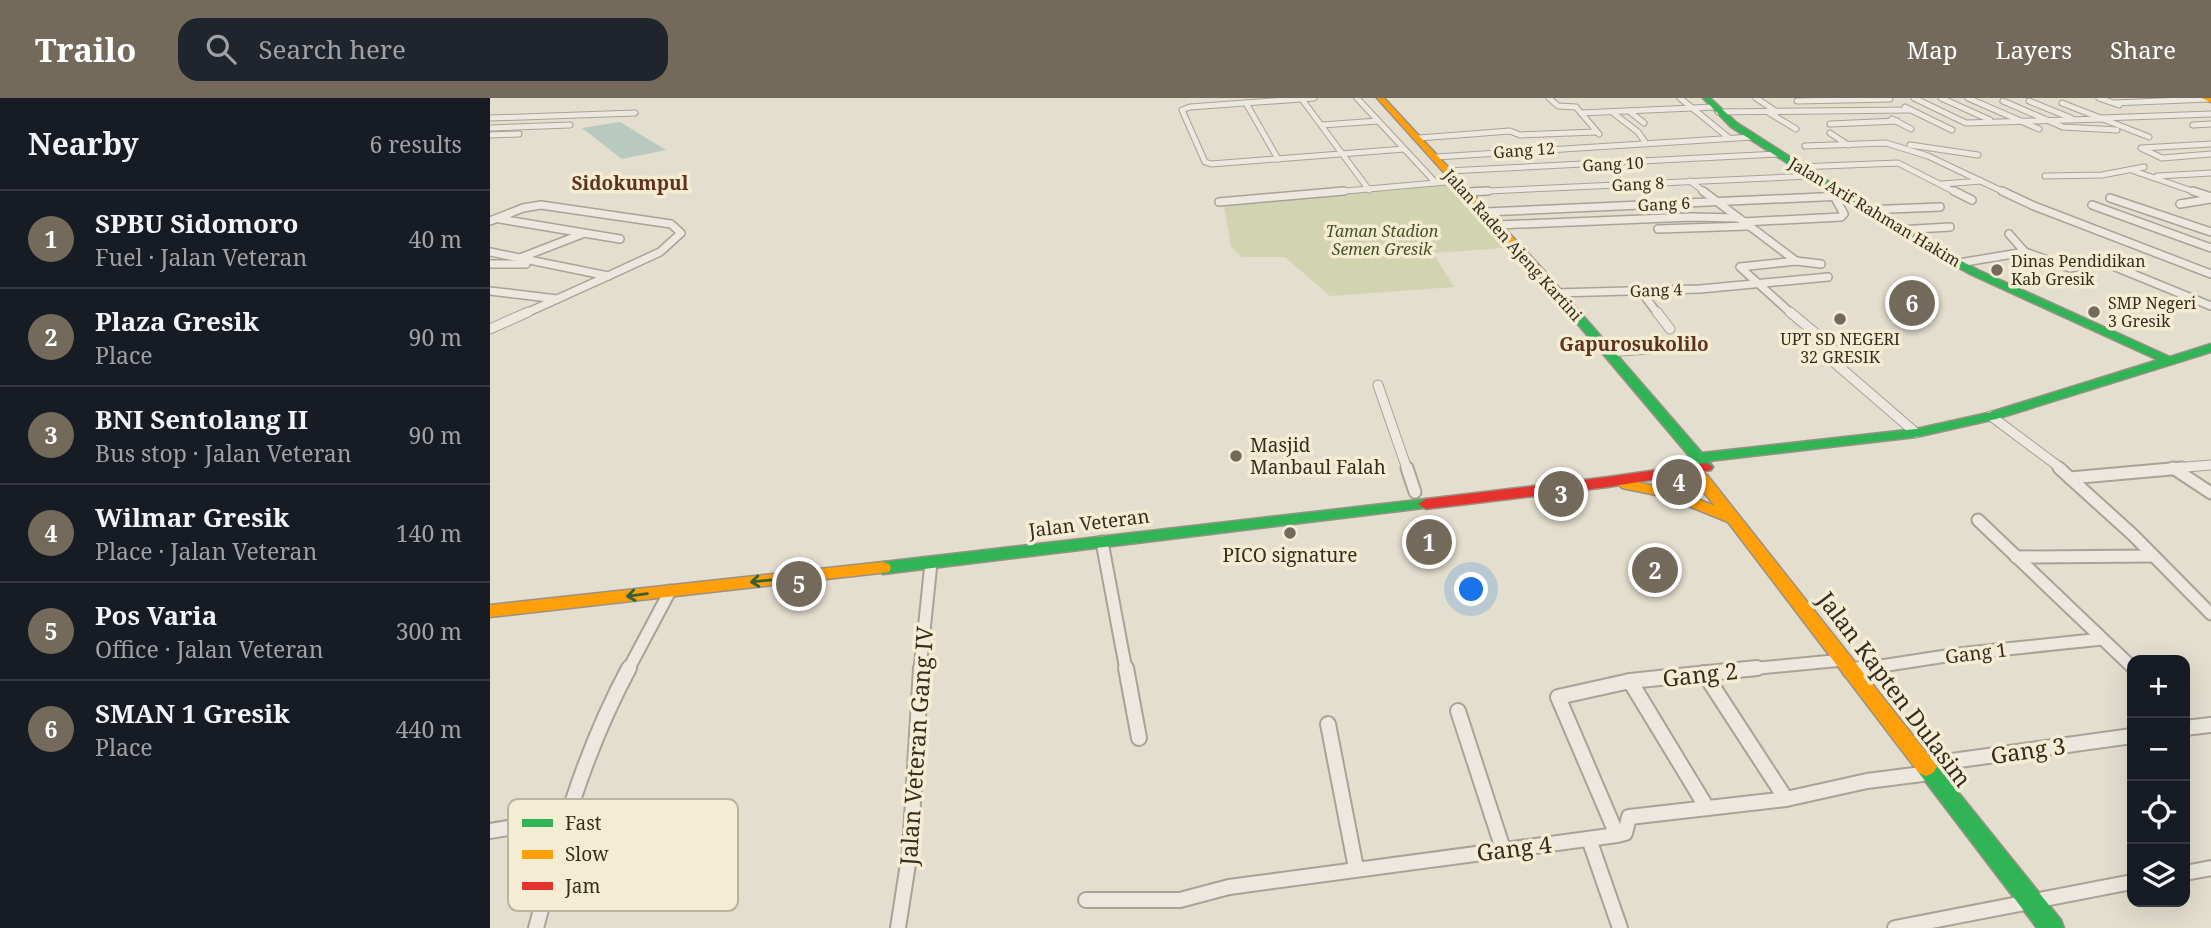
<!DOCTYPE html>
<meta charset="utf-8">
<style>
:root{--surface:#171b24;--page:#20242c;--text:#f1f3f6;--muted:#9ea1a6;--line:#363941;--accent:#736a5c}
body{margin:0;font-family:"Noto Serif",serif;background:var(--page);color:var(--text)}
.controls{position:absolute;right:21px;bottom:21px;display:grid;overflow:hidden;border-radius:14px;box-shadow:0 7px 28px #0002}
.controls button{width:63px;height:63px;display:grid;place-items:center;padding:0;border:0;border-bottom:2px solid var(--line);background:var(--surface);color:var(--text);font:35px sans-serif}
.you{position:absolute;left:982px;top:492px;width:24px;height:24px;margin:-18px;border:5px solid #fff;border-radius:50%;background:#1a73e8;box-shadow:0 0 0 10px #1a73e833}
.badge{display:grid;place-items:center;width:46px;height:46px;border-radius:50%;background:var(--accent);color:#fff;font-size:23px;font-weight:700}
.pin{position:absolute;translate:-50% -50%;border:4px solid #fff;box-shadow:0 2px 7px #0006}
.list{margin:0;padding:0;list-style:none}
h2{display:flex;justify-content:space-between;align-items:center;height:91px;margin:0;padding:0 28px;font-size:30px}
h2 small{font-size:23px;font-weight:400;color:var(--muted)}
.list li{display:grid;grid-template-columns:46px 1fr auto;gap:21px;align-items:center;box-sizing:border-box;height:98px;padding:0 28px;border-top:2px solid var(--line)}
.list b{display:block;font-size:26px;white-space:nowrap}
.list p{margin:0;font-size:23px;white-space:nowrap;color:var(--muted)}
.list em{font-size:23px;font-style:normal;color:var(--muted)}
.icon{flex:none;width:38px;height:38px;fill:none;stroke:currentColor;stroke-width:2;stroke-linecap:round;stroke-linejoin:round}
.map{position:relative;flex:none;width:1721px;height:830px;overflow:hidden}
header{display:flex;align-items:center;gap:42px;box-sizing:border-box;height:98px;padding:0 35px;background:var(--accent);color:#fff}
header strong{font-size:33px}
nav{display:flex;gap:38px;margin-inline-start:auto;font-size:24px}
.search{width:490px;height:63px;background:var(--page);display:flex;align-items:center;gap:18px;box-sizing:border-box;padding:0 24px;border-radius:21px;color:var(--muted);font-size:26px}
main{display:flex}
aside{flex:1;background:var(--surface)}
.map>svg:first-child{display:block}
</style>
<header>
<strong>Trailo</strong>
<div class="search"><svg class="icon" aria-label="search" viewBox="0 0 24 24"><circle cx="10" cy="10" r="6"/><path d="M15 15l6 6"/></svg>Search here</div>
<nav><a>Map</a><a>Layers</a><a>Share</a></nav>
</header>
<main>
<aside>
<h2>Nearby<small>6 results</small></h2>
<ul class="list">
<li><span class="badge">1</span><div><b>SPBU Sidomoro</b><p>Fuel · Jalan Veteran</p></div><em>40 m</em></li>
<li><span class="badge">2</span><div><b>Plaza Gresik</b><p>Place</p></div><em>90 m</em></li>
<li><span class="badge">3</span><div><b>BNI Sentolang II</b><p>Bus stop · Jalan Veteran</p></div><em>90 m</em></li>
<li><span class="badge">4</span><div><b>Wilmar Gresik</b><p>Place · Jalan Veteran</p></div><em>140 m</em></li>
<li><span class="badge">5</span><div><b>Pos Varia</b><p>Office · Jalan Veteran</p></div><em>300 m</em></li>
<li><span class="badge">6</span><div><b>SMAN 1 Gresik</b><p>Place</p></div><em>440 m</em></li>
</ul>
</aside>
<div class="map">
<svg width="1721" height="830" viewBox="0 0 1721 830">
<rect width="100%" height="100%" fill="#e3dece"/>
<!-- green -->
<polygon fill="#d1d3b1" points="957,85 1014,150 943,155 964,189 840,198 795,159 752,159 741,149 734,107"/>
<!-- water -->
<polygon fill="#b8c9c0" points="130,24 176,52 132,61 92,30"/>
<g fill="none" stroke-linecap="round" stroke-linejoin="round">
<defs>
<g id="street-far4">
<polyline points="811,0 879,92"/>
<polyline points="824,0 700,9 692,12 715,64 721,66 914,51"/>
<polyline points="867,0 946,85"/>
<polyline points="1059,0 1068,8 1086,9 1109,36"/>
<polyline points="1190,0 1239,40"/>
<polyline points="1266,0 1287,14"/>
<polyline points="1424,0 1476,25 1613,21"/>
<polyline points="1451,0 1500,22"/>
<polyline points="1478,0 1549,31"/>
<polyline points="1609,0 1629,7"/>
<polyline points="1307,3 1400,1"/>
<polyline points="1513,3 1573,29 1627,32"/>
<polyline points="1539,3 1581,20"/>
<polyline points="756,5 788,61"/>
<polyline points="1572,5 1659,39"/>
<polyline points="1624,5 1718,1"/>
<polyline points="1415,9 1462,32"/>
<polyline points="1139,13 1154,25"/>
<polyline points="1122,14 1148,34 1155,44"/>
<polyline points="1228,14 1420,12"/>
<polyline points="1278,14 1306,31"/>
<polyline points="1091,15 1224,9"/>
<polyline points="0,20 145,15"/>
<polyline points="1611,20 1721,16"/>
<polyline points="1402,21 1421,31"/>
<polyline points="1340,26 1407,23"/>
<polyline points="832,27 888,23"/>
<polyline points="1703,27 1721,26"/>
<polyline points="0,30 80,27"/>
<polyline points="1340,35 1358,47"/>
<polyline points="0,37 29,36"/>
<polyline points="929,40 1020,33 1030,37 1106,34"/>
<polyline points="1721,46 1651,50 1672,60 1721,56"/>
<polyline points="1420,47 1488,57"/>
<polyline points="1315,48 1396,45 1438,58 1516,95"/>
<polyline points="946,59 1263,39"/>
<polyline points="1308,69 1408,65 1467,95"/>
<polyline points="958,73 1288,56"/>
<polyline points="1644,73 1708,95"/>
<polyline points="1555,78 1612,77 1654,69"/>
<polyline points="1667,78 1721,75"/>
<polyline points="1200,83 1216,95"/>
<polyline points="1452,86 1491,83"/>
<polyline points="976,94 1320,78"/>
<polyline points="834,95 956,84"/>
</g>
<g id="street-far3">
<polyline points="1213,93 1306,163"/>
<polyline points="1464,93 1482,102"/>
<polyline points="1512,93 1544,108 1721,176"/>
<polyline points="1703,93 1721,99"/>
<polyline points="976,94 998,93"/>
<polyline points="1620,100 1721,134"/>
<polyline points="729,104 854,93"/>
<polyline points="1690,106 1721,101"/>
<polyline points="1602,107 1721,150"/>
<polyline points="1375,112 1450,109"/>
<polyline points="995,114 1353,98"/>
<polyline points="10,121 130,141"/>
<polyline points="0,123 33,110 51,107 181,126 191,135 170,154 118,178"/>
<polyline points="1253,124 1351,119 1354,116 1344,98"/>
<polyline points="1007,127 1201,119 1248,120"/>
<polyline points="1168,131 1258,128"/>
<polyline points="1408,132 1460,129"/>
<polyline points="0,154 118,178 34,216"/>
<polyline points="1535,154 1580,170 1611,163 1721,208"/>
<polyline points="30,160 92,136"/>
<polyline points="1469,165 1535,154 1519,136"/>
<polyline points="0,166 36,166"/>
<polyline points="1150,192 1168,216"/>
<polyline points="0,193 67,201"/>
<polyline points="1066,195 1210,191 1338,179"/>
<polyline points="1302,216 1250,169 1306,163 1331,166"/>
</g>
<g id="street-far2">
<polyline points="1167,214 1180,231"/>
<polyline points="1300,214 1342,249 1337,255 1338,259 1426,335"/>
<polyline points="0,231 38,214"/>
<polyline points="1118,254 1213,247"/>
<polyline points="888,287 917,371"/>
<polyline points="1501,318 1572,371"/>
<polyline points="1683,370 1685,371"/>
<polyline points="1673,371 1721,367"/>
</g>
<g id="street-far1">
<polyline points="917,370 925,394"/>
<polyline points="1569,370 1643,437 1721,516"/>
<polyline points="1683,370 1721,395"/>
<polyline points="1580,380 1692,370"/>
<polyline points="1488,422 1642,569"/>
<polyline points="612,444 636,572"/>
<polyline points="1526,459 1663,458"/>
<polyline points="298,480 303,467"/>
<polyline points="138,572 180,493"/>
<polyline points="430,572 441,465"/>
<polyline points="1249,572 1353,562"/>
<polyline points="1365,572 1469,556 1612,541"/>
</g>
<g id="street">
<polyline points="636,570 649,640"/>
<polyline points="1360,573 1376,570"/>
<polyline points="1214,575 1296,701"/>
<polyline points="1140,583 1217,710"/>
<polyline points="968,613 1013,751"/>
<polyline points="838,626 866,770"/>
<polyline points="1695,630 1721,627"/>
<polyline points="1433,667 1642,638"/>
<polyline points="0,733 75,720"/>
<polyline points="1127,737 1068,599 1140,583 1267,570"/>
<polyline points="1099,741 1130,830"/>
<polyline points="1695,775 1721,770"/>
<polyline points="596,802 690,802 739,789 1127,737 1135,735 1139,719 1296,701 1377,683 1440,675"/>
<path d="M46 830C71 737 93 656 139 570"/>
<polyline points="408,830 420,753 431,570"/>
<polyline points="1405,830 1642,784"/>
</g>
<g id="fast">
<polygon points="1213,0 1220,0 1247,25 1411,130 1488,172 1680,259 1721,246 1721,254 1506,321 1426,339 1219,363 1223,369 1221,372 1211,372 1048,179 1048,175 1056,175 1212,355 1426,331 1498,315 1668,262 1480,176 1405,134 1241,29"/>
<polygon points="936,401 942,403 944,406 942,409 393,476 385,470 393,464"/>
<polygon points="1436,660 1443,663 1571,822 1574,830 1547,830 1429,675 1425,669 1429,663"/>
</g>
<g id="slow">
<polygon points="887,0 894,0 1056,175 1056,179 1048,179"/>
<polygon points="1711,0 1721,0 1721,4"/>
<polygon points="1201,366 1217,377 1443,663 1447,669 1443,675 1436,678 1429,675 1238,424 1176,399 1132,390 1129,387 1137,382 1185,392 1225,408 1194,370"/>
<polygon points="393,464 399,466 401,470 399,474 0,519 0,507"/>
</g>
<polygon id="jam" points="1216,365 1223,369 1221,372 1118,389 936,411 928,406 936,401 1118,379"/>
</defs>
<!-- street-far4 casing -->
<use href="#street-far4" stroke="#a9a397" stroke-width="7"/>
<!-- street-far3 casing -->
<use href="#street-far3" stroke="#a9a397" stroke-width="10"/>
<!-- street-far2 casing -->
<use href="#street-far2" stroke="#a9a397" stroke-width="11"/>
<!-- street-far1 casing -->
<use href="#street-far1" stroke="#a9a397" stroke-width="15"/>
<!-- street casing -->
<use href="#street" stroke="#a9a397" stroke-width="18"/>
<!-- fast casing -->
<use href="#fast" stroke="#989286" stroke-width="3"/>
<!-- slow casing -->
<use href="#slow" stroke="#989286" stroke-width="3"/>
<!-- jam casing -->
<use href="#jam" stroke="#989286" stroke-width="3"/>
<!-- street-far4 -->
<use href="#street-far4" stroke="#ece8df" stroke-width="5"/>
<!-- street-far3 -->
<use href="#street-far3" stroke="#ece8df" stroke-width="7"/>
<!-- street-far2 -->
<use href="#street-far2" stroke="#ece8df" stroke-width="9"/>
<!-- street-far1 -->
<use href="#street-far1" stroke="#ece8df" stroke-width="11"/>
<!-- street -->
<use href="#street" stroke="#ece8df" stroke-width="14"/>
<!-- fast -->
<use href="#fast" fill="#30b455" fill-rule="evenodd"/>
<!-- slow -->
<use href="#slow" fill="#ff9f0a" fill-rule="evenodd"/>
<!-- jam -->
<use href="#jam" fill="#e5322d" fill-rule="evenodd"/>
</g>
<!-- one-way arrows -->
<defs><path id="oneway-shaft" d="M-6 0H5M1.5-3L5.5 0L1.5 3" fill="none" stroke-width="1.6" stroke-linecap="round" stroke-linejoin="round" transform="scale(1.75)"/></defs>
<g stroke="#346235">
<use href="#oneway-shaft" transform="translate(271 483) rotate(174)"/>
<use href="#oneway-shaft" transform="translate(147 497) rotate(173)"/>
</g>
<!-- markers -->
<g fill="#736a5c" stroke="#f4edd4" stroke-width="2.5">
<circle cx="1507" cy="172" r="7"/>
<circle cx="1604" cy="214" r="7"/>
<circle cx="1350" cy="221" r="7"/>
<circle cx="746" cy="358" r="7"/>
<circle cx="800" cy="435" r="7"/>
</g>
<g text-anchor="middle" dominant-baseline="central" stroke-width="7" stroke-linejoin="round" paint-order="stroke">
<!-- far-street labels -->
<g font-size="16" fill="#372c1f" stroke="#f4edd4">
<text transform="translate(1034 52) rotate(-4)">Gang 12</text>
<text transform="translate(1123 66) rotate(-3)">Gang 10</text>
<text transform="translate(1148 86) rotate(-3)">Gang 8</text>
<text transform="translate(1174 106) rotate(-3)">Gang 6</text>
<text transform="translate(1385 114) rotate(31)">Jalan Arif Rahman Hakim</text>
<text transform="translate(1023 147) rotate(48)">Jalan Raden Ajeng Kartini</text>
<text transform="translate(1166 192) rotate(-2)">Gang 4</text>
</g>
<!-- far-park labels -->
<g font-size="16" font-style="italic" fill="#455326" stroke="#f4edd4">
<text x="892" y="133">Taman Stadion<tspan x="892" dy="18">Semen Gresik</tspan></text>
</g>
<!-- far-poi labels -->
<g font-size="16" fill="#372c1f" stroke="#f4edd4" text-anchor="start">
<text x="1521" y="163">Dinas Pendidikan<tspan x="1521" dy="18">Kab Gresik</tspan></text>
<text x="1618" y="205">SMP Negeri<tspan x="1618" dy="18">3 Gresik</tspan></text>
<text x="1350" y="241" text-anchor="middle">UPT SD NEGERI<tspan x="1350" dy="18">32 GRESIK</tspan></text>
</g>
<!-- far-quarter labels -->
<g font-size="19" font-weight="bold" fill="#623220" stroke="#f4edd4">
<text x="140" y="85">Sidokumpul</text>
<text x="1144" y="246">Gapurosukolilo</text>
</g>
<!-- poi labels -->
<g font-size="19" fill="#372c1f" stroke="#f4edd4" text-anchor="start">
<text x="760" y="347">Masjid<tspan x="760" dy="22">Manbaul Falah</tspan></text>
<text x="800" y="457" text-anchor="middle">PICO signature</text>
</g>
<!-- street labels -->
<g font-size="19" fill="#372c1f" stroke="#f4edd4">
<text transform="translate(599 425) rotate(-7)">Jalan Veteran</text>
<text transform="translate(1486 555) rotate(-7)">Gang 1</text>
</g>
<!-- near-street labels -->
<g font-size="23" fill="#372c1f" stroke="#f4edd4">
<text transform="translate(1210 576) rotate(-6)">Gang 2</text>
<text transform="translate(1405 591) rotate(53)">Jalan Kapten Dulasim</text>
<text transform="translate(426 648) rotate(-86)">Jalan Veteran Gang IV</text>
<text transform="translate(1538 652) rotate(-8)">Gang 3</text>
<text transform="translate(1024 750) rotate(-7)">Gang 4</text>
</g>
</g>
<!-- legend -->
<rect x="18" y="701" width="230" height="112" rx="10" fill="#f4edd4" stroke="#bbb39e" stroke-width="2"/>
<rect x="32" y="721" width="31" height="8" fill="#30b455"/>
<rect x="32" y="752" width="31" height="9" fill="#ff9f0a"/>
<rect x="32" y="784" width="31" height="8" fill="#e5322d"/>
<g font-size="19" fill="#372c1f">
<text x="75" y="732">Fast</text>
<text x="75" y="763">Slow</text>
<text x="75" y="795">Jam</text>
</g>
</svg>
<div class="controls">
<button>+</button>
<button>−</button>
<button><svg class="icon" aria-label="locate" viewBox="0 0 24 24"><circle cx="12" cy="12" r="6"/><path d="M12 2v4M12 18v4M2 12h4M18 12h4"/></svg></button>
<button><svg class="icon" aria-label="layers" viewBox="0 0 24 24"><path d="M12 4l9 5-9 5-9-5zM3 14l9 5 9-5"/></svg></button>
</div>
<div class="you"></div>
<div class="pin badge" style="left:939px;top:444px">1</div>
<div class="pin badge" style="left:1165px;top:472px">2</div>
<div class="pin badge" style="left:1071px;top:396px">3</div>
<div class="pin badge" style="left:1189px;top:384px">4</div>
<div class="pin badge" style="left:309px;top:486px">5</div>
<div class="pin badge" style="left:1422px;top:205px">6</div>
</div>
</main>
